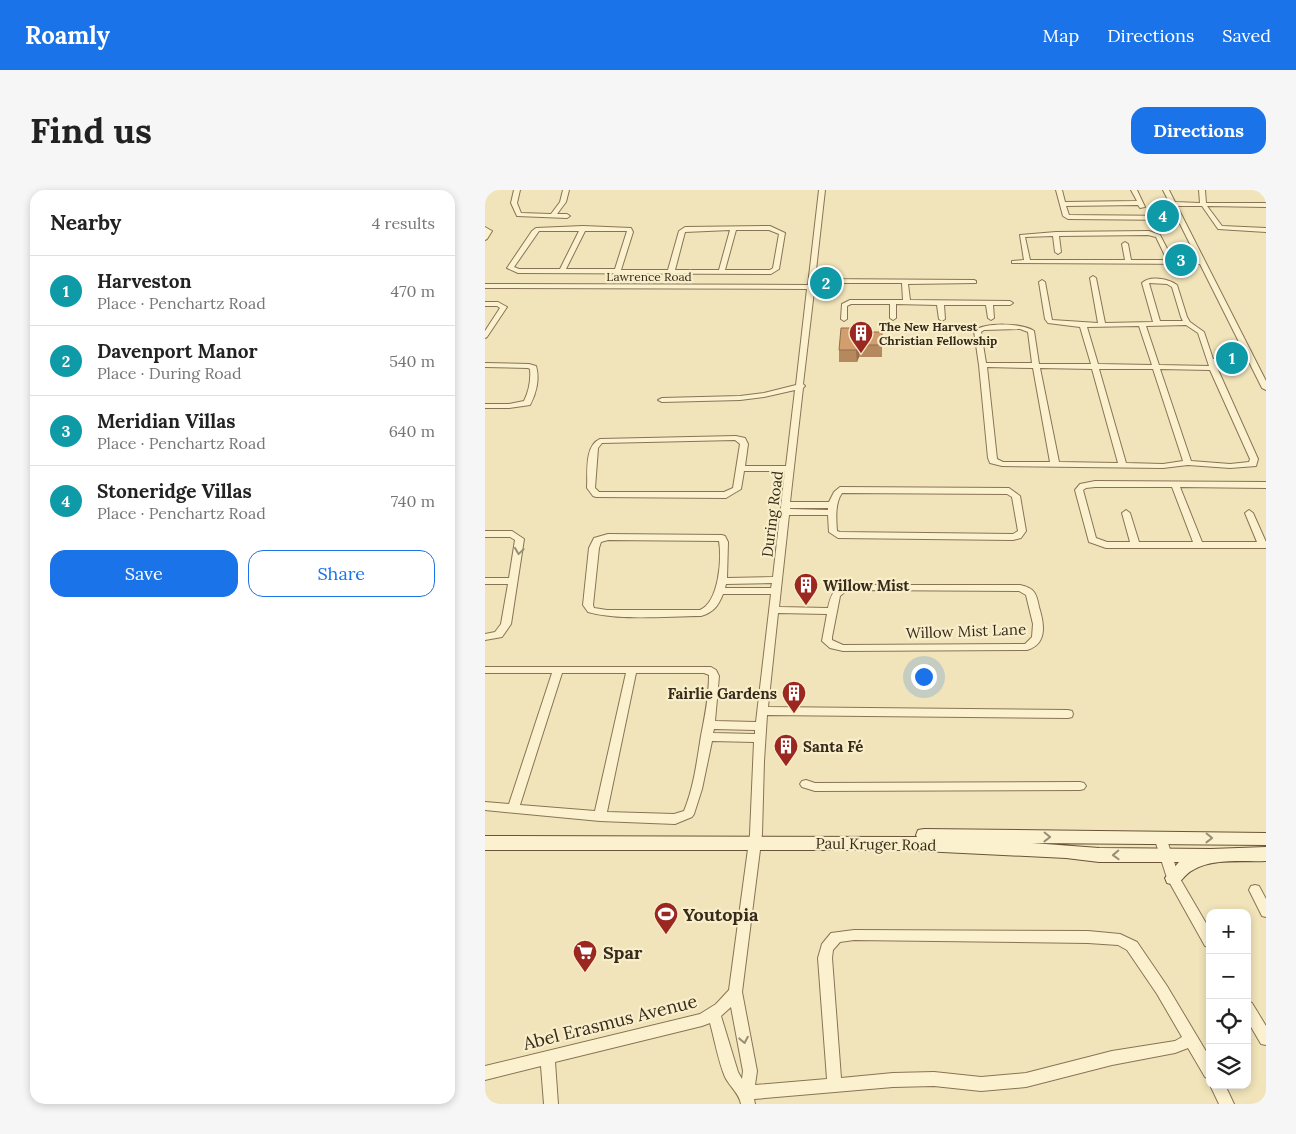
<!DOCTYPE html>
<meta charset="utf-8">
<style>
:root{--surface:#fff;--page:#f6f6f6;--text:#222;--muted:#767676;--line:#e0e0e0;--accent:#1a73e8}
body{margin:0;font-family:Lora,serif;background:var(--page);color:var(--text)}
.controls{position:absolute;right:15px;bottom:15px;display:grid;overflow:hidden;border-radius:10px;box-shadow:0 2px 8px #0003}
.controls button{width:45px;height:45px;display:grid;place-items:center;padding:0;border:0;border-bottom:1px solid var(--line);background:var(--surface);color:var(--text);font:25px sans-serif}
.you{position:absolute;left:438px;top:486px;width:18px;height:18px;margin:-12px;border:4px solid #fff;border-radius:50%;background:#1a73e8;box-shadow:0 0 0 8px #1a73e833}
.badge{display:grid;place-items:center;width:32px;height:32px;border-radius:50%;background:var(--accent);color:#fff;font-size:16px;font-weight:700}
.pin{position:absolute;translate:-50% -50%;border:2px solid #fff;box-shadow:0 1px 5px #0006}
.list{margin:0;padding:0;list-style:none}
h2{display:flex;justify-content:space-between;align-items:center;height:65px;margin:0;padding:0 20px;font-size:21px}
h2 small{font-size:16px;font-weight:400;color:var(--muted)}
.list li{display:grid;grid-template-columns:32px 1fr auto;gap:15px;align-items:center;box-sizing:border-box;height:70px;padding:0 20px;border-top:1px solid var(--line)}
.list b{display:block;font-size:19px;white-space:nowrap}
.list p{margin:0;font-size:16px;white-space:nowrap;color:var(--muted)}
.list em{font-size:16px;font-style:normal;color:var(--muted)}
.actions{display:flex;gap:10px;padding:15px 20px}
.actions a{flex:1;padding:11px 0;border:1px solid var(--accent);border-radius:15px;text-align:center;font-size:18px;color:var(--accent)}
.actions .main{background:var(--accent);color:#fff}
.icon{flex:none;width:28px;height:28px;fill:none;stroke:currentColor;stroke-width:2;stroke-linecap:round;stroke-linejoin:round}
.map{position:relative;flex:none;width:781px;height:914px;overflow:hidden;border-radius:15px}
header{display:flex;align-items:center;gap:30px;box-sizing:border-box;height:70px;padding:0 25px;background:var(--accent);color:#fff}
header strong{font-size:24px}
nav{display:flex;gap:28px;margin-inline-start:auto;font-size:18px}
.intro{display:flex;align-items:center;justify-content:space-between;box-sizing:border-box;height:120px;padding:0 30px}
h1{margin:0;font-size:35px}
.button{padding:12px 22px;border-radius:15px;background:var(--accent);color:#fff;font-size:18px;font-weight:700}
main{display:flex;gap:30px;padding:0 30px}
aside{flex:1;background:var(--surface);border-radius:15px;box-shadow:0 2px 8px #0003}
.map>svg:first-child{display:block}
</style>
<header>
<strong>Roamly</strong>
<nav><a>Map</a><a>Directions</a><a>Saved</a></nav>
</header>
<div class="intro"><h1>Find us</h1><a class="button">Directions</a></div>
<main>
<aside>
<h2>Nearby<small>4 results</small></h2>
<ul class="list">
<li><span class="badge" style="background:#0f9aa8">1</span><div><b>Harveston</b><p>Place · Penchartz Road</p></div><em>470 m</em></li>
<li><span class="badge" style="background:#0f9aa8">2</span><div><b>Davenport Manor</b><p>Place · During Road</p></div><em>540 m</em></li>
<li><span class="badge" style="background:#0f9aa8">3</span><div><b>Meridian Villas</b><p>Place · Penchartz Road</p></div><em>640 m</em></li>
<li><span class="badge" style="background:#0f9aa8">4</span><div><b>Stoneridge Villas</b><p>Place · Penchartz Road</p></div><em>740 m</em></li>
</ul>
<div class="actions"><a class="main">Save</a><a>Share</a></div>
</aside>
<div class="map">
<svg width="781" height="914" viewBox="0 0 781 914">
<rect width="100%" height="100%" fill="#f1e4ba"/>
<g fill="none" stroke-linecap="round" stroke-linejoin="round">
<defs>
<g id="street">
<polygon points="29,0 35,0 32,13 36,23 66,24 75,12 78,0 84,0 81,12 72,24 82,24 85,26 82,28 32,26 26,13"/>
<path d="M334 0H340L330 89 489 90 491 91V93L423 94 425 110 525 111 528 113 525 115H508L509 128 506 130 503 128 501 115H459L460 129 457 131 454 129 452 115 411 114V128L408 130 405 128V114H366L362 116V129L359 131 356 129 357 114 365 110H418L417 93H330L318 194 320 196 318 198 305 312H344L349 302 355 297 524 298 535 306 541 341 536 348 528 350 353 348 344 342 343 325H304L294 417 343 418C346 404 349 397 364 395H535C540 396 546 398 549 402 552 406 553 412 554 417 559 433 563 454 542 460L358 461 345 458 337 451 342 424 293 423 283 517 583 520 587 521 588 524 587 527 583 528 282 525 279 571 277 644 257 802 272 881 270 895 342 889 333 768 337 754 346 743 369 740 603 741 635 744 652 752 682 796 725 868V889L720 887 703 858 690 863 627 875 541 897 496 901 449 896 408 897 269 909 270 914H256C254 903 245 897 240 887 233 870 230 851 225 833L217 836 70 872 73 914H59L56 876 0 890V876L215 824 231 814 244 800 265 644 269 552 227 551 217 599 209 624 207 627 190 634 115 631 0 620V612L24 614 67 483H0V477H226L231 480 234 486 230 531 271 532 286 404H238C233 416 229 422 216 426 182 426 135 431 103 422L98 415 104 358 109 348 123 344 237 345 240 346 243 352 242 388 288 387 300 281H259L256 299 241 308 111 307 108 306 102 298C103 283 99 256 115 249L251 246 260 248 263 254 260 276H301L310 200 279 207 255 210 177 212 173 210 177 208 255 206 279 203 311 195 322 99 0 98V94L323 95ZM250 250 255 254 248 298 239 302H114L110 298 113 258 117 253ZM357 303 522 304 527 307 533 341 528 344 355 342 352 341C351 328 350 313 357 303ZM305 318H343V320L305 319ZM123 350 234 351C237 369 234 412 215 420H122L109 418 108 415 114 358 116 352ZM287 393 286 398H240L241 394ZM374 400 534 401 541 405 548 434 547 447 540 454 358 455 347 450V447L355 406 361 401ZM77 483H141L110 621 35 615ZM151 483H219L224 485C224 506 220 526 216 546 212 570 209 597 199 621L189 624 122 622ZM229 539 270 540V544L228 543ZM369 750 603 753 633 755 642 760 672 804 697 847 690 851 627 861 541 883 496 887 449 882 408 883 356 888 347 768 348 760 355 752ZM246 817 258 881 257 889 253 882 236 826Z"/>
<path d="M571 0H577L580 12 652 11 646 0H652L660 17 655 18 653 15 581 16 584 25 691 26 678 0H684L690 12 715 13 714 0H720L721 13H781V17L722 16 737 36 781 38V42L733 39 717 16H692L781 191V200L777 198 715 74 527 73V71L539 70 535 45 571 42 664 41 675 45 688 70H713L693 30 583 29 578 26ZM663 45 671 47 682 70H646L643 54 640 52 637 54 640 70H545L540 47 568 46 570 62 573 64 576 62 574 46Z"/>
<polygon points="777,0 781,0 781,2 778,1"/>
<path d="M98 36 146 38 148 42 136 80H183L194 41 200 37 285 36 300 43 294 79 286 84 33 83 22 78 47 41 51 38ZM245 40 234 80H190L200 42ZM251 40H284L294 44 288 78 285 80H240ZM54 41H94L75 79H34L29 77ZM100 41H142L130 79H81Z"/>
<polygon points="0,37 7,41 2,49 0,50"/>
<path d="M608 86 611 88 620 133 668 132 657 93C665 85 684 89 692 95L702 127 705 132 719 142 728 169 743 168 747 170 743 172 730 173 773 269 771 276 745 278 703 275 678 278 517 276 505 273 503 268 494 175 489 141C500 132 538 133 549 141L554 174H606L595 137 563 133 560 129 554 92 557 90 560 92 567 130 613 133 605 88ZM664 93 682 94 687 97 696 127 698 131H675ZM701 135 713 143 724 176 674 175 661 136ZM654 136 667 175 613 174 602 137ZM535 139 543 142 547 173H501L496 142 499 140ZM502 177 548 178 565 272H518L512 269ZM555 178 607 179 633 273 574 272ZM614 179H668L698 271 678 274 641 273ZM675 179 725 180 765 269 764 272 745 274 706 271Z"/>
<polygon points="0,112 13,112 22,117 2,147 0,148 0,141 15,118 12,116 0,116"/>
<path d="M0 173 44 174 51 176C55 189 51 204 45 215L24 218H0V214H24L39 211C44 201 46 190 45 179L43 178 0 177Z"/>
<path d="M610 291 781 292V298L695 297 717 352H772L760 323 764 320 768 323 781 352V358H621L604 352 590 300 595 294ZM610 297H687L708 352H654L645 323 641 320 637 323 645 352H622L611 348 598 300 601 298Z"/>
<polygon points="0,341 27,341 39,349 26,434 17,447 0,450 0,444 10,442 16,434 23,394 0,394 0,388 24,388 30,350 25,347 0,347"/>
<polygon points="321,590 330,593 595,592 599,593 601,596 599,599 595,600 330,601 317,597 315,594 317,591"/>
<polygon points="675,642 679,644 681,647 694,687 725,740 725,757 720,756 682,688 669,647 671,644"/>
<polygon points="770,695 774,696 781,709 781,727 777,726 764,700 766,696"/>
<polygon points="762,811 767,813 781,836 781,855 776,854 762,830"/>
<polygon points="725,895 740,895 749,914 734,914"/>
</g>
<path id="secondary" d="M439 639 781 643V655L547 653 614 658 726 659 781 657V671C758 672 728 668 708 680 697 685 696 698 682 693L680 688 694 672H614L581 668 417 660H0V646L432 647 431 645 433 640Z"/>
</defs>
<!-- street casing -->
<use href="#street" stroke="#887454" stroke-width="2"/>
<!-- secondary casing -->
<use href="#secondary" stroke="#6a5437" stroke-width="2"/>
<!-- street -->
<use href="#street" fill="#fbf1ce" fill-rule="evenodd"/>
<!-- secondary -->
<use href="#secondary" fill="#fbf1ce" fill-rule="evenodd"/>
</g>
<!-- wall -->
<g fill="#b5885e">
<polygon points="373,142 397,142 397,167 374,167 372,172 354,172 354,160"/>
<polygon points="740,155 751,155 750,161 758,168 756,174 745,174 746,168 741,166 738,161"/>
</g>
<!-- shaded-wall -->
<polygon fill="#936f4c" points="374,155 374,167 372,172 371,160"/>
<!-- building -->
<g fill="#d29e6d" stroke="#936f4c">
<polygon points="356,138 373,138 373,142 397,142 397,155 374,155 371,160 354,160"/>
<polygon points="740,155 751,155 748,160 755,163 758,168 746,168 750,163 742,160"/>
</g>
<!-- one-way arrows -->
<defs><path id="oneway-chevron" d="M-2-3.5L2.5 0L-2 3.5" fill="none" stroke-width="1.6" stroke-linecap="round" stroke-linejoin="round" transform="scale(1.25)"/></defs>
<g stroke="#988e74">
<use href="#oneway-chevron" transform="translate(34 361) rotate(98)"/>
<use href="#oneway-chevron" transform="translate(562 647) rotate(1)"/>
<use href="#oneway-chevron" transform="translate(724 648) rotate(1)"/>
<use href="#oneway-chevron" transform="translate(631 665) rotate(178)"/>
<use href="#oneway-chevron" transform="translate(259 850) rotate(79)"/>
</g>
<!-- icons -->
<defs>
<symbol id="building-pin" viewBox="-11 -11 22 30"><path d="M0 17L-7.5 6A9.5 9.5 0 1 1 7.5 6Z" fill="#9b2820" stroke="#f8eeca"/><path d="M-4-6H4V6H1V3H-1V6H-4ZM-2.5-4.3h1.7v1.8h-1.7ZM.8-4.3h1.7v1.8H.8ZM-2.5-1h1.7V.8h-1.7ZM.8-1h1.7V.8H.8Z" fill="#fff"/></symbol>
<symbol id="stadium-pin" viewBox="-11 -11 22 30"><path d="M0 17L-7.5 6A9.5 9.5 0 1 1 7.5 6Z" fill="#9b2820" stroke="#f8eeca"/><path d="M0-5a6.5 5 0 1 0 0 10a6.5 5 0 1 0 0-10ZM-3.5-1.8h7v3.6h-7Z" fill="#fff"/></symbol>
<symbol id="supermarket-pin" viewBox="-11 -11 22 30"><path d="M0 17L-7.5 6A9.5 9.5 0 1 1 7.5 6Z" fill="#9b2820" stroke="#f8eeca"/><path d="M-6-5.5h2.5l.6 2H6L4.5 2H-2.5L-4.4-4H-6ZM-1.5 3.2a1.3 1.3 0 1 0 .1 0ZM3 3.2a1.3 1.3 0 1 0 .1 0Z" fill="#fff"/></symbol>
</defs>
<g fill-rule="evenodd">
<use href="#building-pin" x="362" y="129" width="28" height="38"/>
<use href="#building-pin" x="307" y="381" width="28" height="38"/>
<use href="#building-pin" x="295" y="489" width="28" height="38"/>
<use href="#building-pin" x="287" y="542" width="28" height="38"/>
<use href="#stadium-pin" x="167" y="710" width="28" height="38"/>
<use href="#supermarket-pin" x="86" y="748" width="28" height="38"/>
</g>
<g text-anchor="middle" dominant-baseline="central" stroke-width="4.5" stroke-linejoin="round" paint-order="stroke">
<!-- far-street labels -->
<g font-size="12" fill="#362a1a" stroke="#f8eeca">
<text x="164" y="86">Lawrence Road</text>
</g>
<!-- far-poi labels -->
<g font-size="12" font-weight="bold" fill="#362a1a" stroke="#f8eeca" text-anchor="start">
<text x="394" y="136">The New Harvest<tspan x="394" dy="14">Christian Fellowship</tspan></text>
</g>
<!-- street labels -->
<g font-size="15" fill="#362a1a" stroke="#f8eeca">
<text transform="translate(287 324) rotate(-83)">During Road</text>
<text transform="translate(481 441) rotate(-2)">Willow Mist Lane</text>
<text transform="translate(391 654) rotate(1)">Paul Kruger Road</text>
</g>
<!-- poi labels -->
<g font-size="15" font-weight="bold" fill="#362a1a" stroke="#f8eeca" text-anchor="start">
<text x="338" y="395">Willow Mist</text>
<text x="292" y="503" text-anchor="end">Fairlie Gardens</text>
<text x="318" y="556">Santa Fé</text>
</g>
<!-- near-poi labels -->
<g font-size="18" font-weight="bold" fill="#362a1a" stroke="#f8eeca" text-anchor="start">
<text x="198" y="724">Youtopia</text>
<text x="118" y="762">Spar</text>
</g>
<!-- near-street labels -->
<g font-size="18" fill="#362a1a" stroke="#f8eeca">
<text transform="translate(125 832) rotate(-14)">Abel Erasmus Avenue</text>
</g>
</g>
</svg>
<div class="controls">
<button>+</button>
<button>−</button>
<button><svg class="icon" aria-label="locate" viewBox="0 0 24 24"><circle cx="12" cy="12" r="6"/><path d="M12 2v4M12 18v4M2 12h4M18 12h4"/></svg></button>
<button><svg class="icon" aria-label="layers" viewBox="0 0 24 24"><path d="M12 4l9 5-9 5-9-5zM3 14l9 5 9-5"/></svg></button>
</div>
<div class="you"></div>
<div class="pin badge" style="left:747px;top:168px;background:#0f9aa8">1</div>
<div class="pin badge" style="left:341px;top:93px;background:#0f9aa8">2</div>
<div class="pin badge" style="left:696px;top:70px;background:#0f9aa8">3</div>
<div class="pin badge" style="left:678px;top:26px;background:#0f9aa8">4</div>
</div>
</main>
